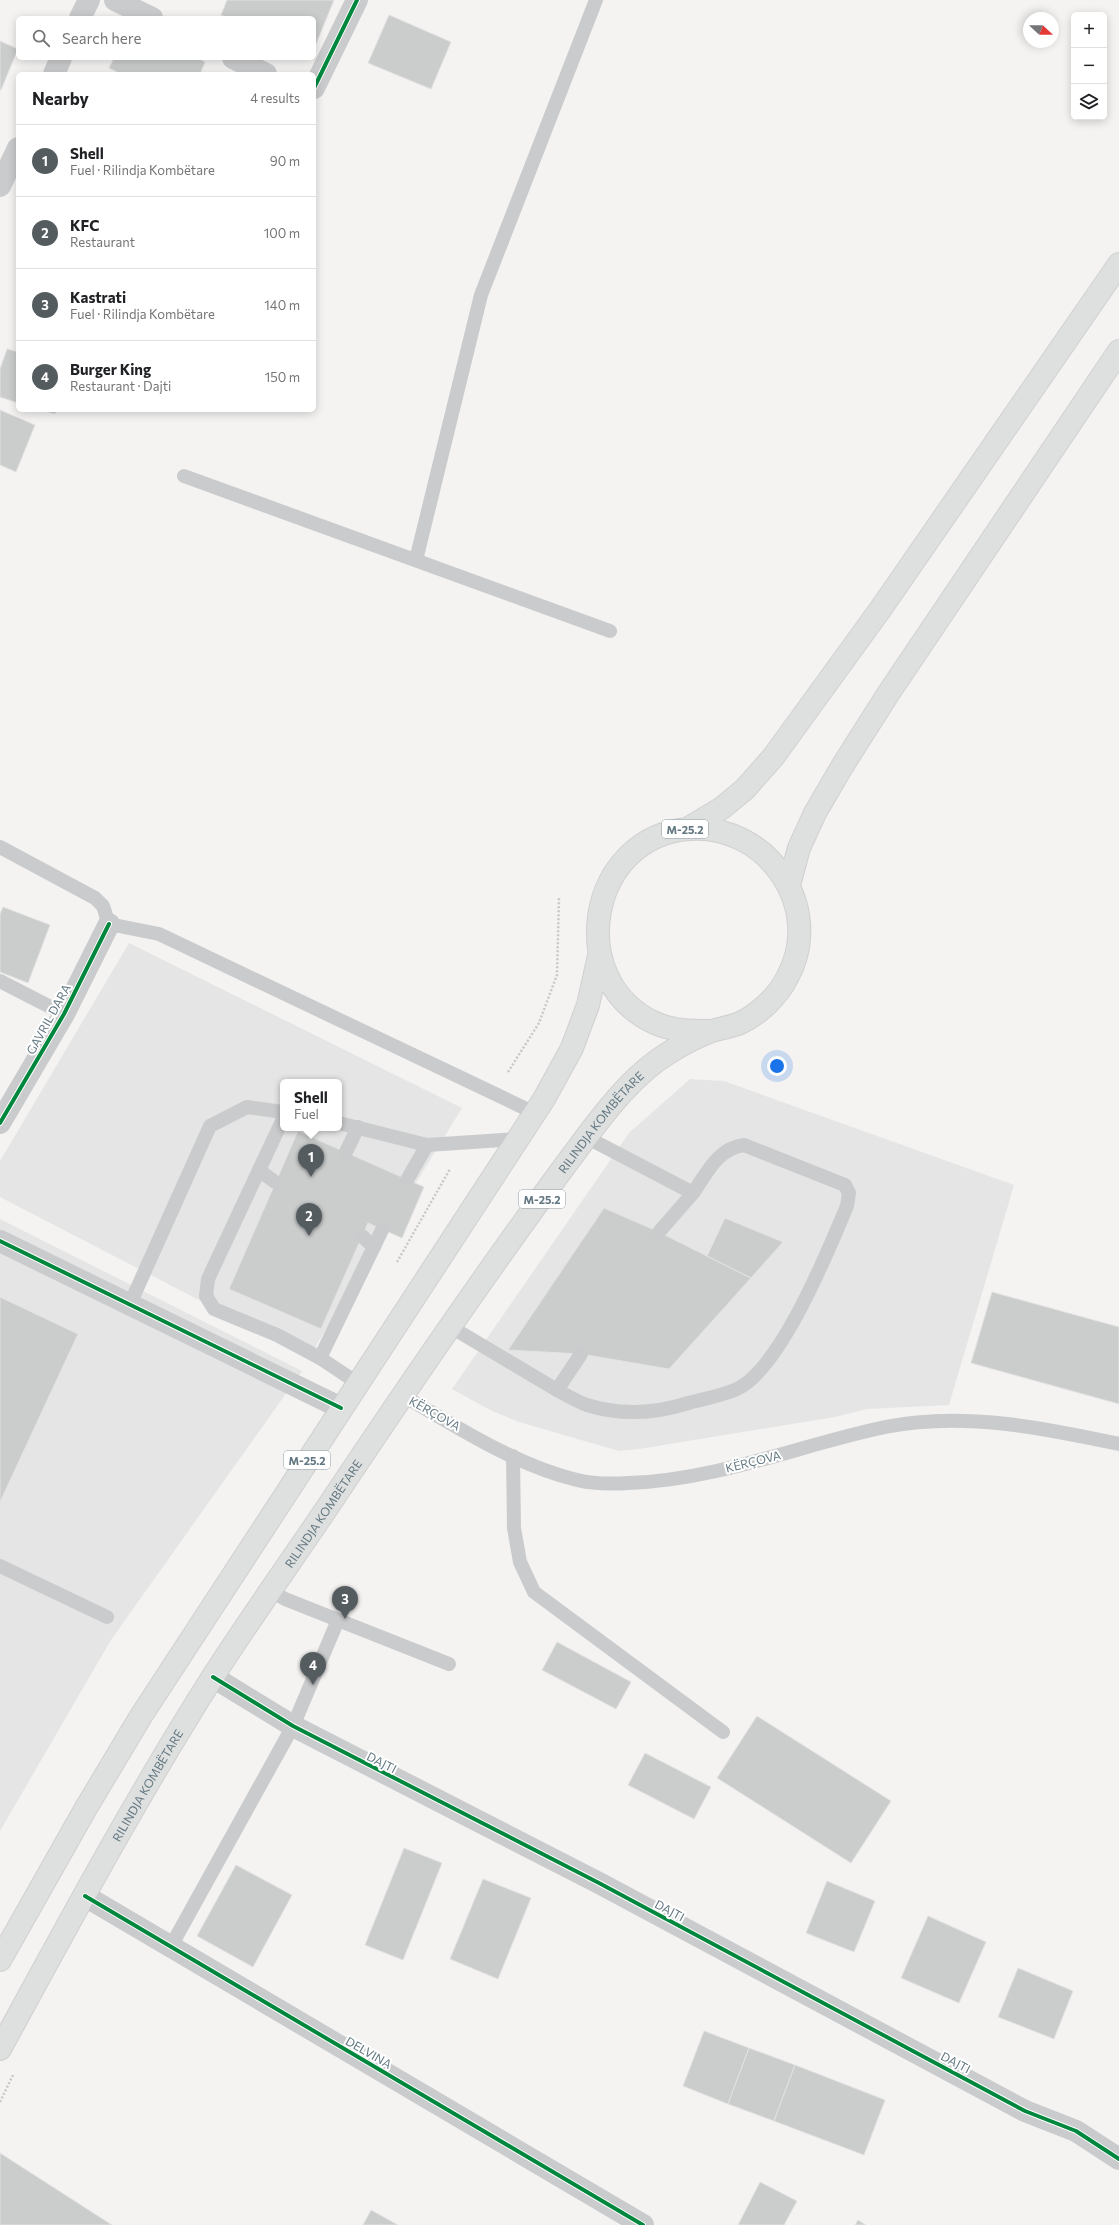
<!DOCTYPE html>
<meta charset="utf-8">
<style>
:root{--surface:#fff;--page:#f2f2f2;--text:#202124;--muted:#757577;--line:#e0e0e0;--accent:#555c60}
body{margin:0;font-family:Commissioner,sans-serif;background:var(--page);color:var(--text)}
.controls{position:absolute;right:12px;top:12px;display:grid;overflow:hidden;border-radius:6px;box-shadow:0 2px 10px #0003}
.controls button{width:36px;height:36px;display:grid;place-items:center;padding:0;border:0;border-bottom:1px solid var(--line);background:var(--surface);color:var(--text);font:20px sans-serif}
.compass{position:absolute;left:1023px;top:12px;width:36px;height:36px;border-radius:50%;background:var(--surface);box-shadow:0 2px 10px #0003;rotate:112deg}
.you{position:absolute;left:777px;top:1066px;width:14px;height:14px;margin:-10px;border:3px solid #fff;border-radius:50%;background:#1a73e8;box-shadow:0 0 0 6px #1a73e833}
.badge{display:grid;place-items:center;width:26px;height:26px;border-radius:50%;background:var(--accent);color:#fff;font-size:13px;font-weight:700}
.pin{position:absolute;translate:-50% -33px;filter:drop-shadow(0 1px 2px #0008)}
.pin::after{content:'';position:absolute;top:21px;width:14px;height:12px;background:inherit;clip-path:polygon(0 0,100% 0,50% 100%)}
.popup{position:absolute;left:280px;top:1079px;width:62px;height:52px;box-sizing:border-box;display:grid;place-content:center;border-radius:6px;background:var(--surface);filter:drop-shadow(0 1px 3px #0005);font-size:13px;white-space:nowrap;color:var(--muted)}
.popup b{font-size:15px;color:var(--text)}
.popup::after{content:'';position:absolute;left:50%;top:100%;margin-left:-8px;border:8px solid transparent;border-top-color:var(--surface)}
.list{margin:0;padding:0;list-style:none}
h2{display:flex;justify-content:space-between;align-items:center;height:52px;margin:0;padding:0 16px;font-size:17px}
h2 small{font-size:13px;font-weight:400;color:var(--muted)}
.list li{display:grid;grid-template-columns:26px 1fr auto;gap:12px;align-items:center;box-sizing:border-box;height:72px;padding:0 16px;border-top:1px solid var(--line)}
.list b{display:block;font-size:15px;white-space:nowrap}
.list p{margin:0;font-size:13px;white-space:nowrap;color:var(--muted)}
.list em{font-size:13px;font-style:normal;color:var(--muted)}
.icon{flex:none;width:22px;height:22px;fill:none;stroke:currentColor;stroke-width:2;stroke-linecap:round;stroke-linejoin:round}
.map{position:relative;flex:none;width:1119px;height:2225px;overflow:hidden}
.search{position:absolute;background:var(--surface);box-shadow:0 2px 10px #0003;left:16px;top:16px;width:300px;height:44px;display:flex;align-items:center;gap:10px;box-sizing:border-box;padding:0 14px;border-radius:6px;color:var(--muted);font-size:15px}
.panel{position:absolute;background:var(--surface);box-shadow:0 2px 10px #0003;left:16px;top:72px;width:300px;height:340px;border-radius:6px}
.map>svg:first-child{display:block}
</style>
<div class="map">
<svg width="1119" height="2225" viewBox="0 0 1119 2225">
<rect width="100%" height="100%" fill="#f4f3f2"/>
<!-- built -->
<g fill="#e4e5e4" fill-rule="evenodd">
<path d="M129 943 462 1108 309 1357 0 1197V1161ZM283 1082H339V1128H283Z"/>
<polygon points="690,1079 724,1081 1014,1185 949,1405 867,1409 835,1417 639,1449 619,1451 519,1422 492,1411 452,1389 629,1133"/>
<polygon points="0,1219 302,1371 111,1640 0,1831"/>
</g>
<!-- building -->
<g fill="#cbcccc" stroke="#e3e2e2">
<polygon points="227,0 334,0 314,49 314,18 228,18 221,15"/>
<polygon points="389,15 451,42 431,89 368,63"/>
<polygon points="0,41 18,49 1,90 0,90"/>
<polygon points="114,58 197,58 205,62 200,74 121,74 109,68"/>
<polygon points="7,349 18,352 18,403 0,397 0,369"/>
<polygon points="0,410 35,425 16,472 0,465"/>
<polygon points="41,410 56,410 55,414"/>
<polygon points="3,907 50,925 28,983 0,972 0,914"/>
<polygon points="298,1131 424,1187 402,1238 368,1223 321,1329 229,1289"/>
<polygon points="604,1208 659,1232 751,1278 669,1369 581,1354 508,1350"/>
<polygon points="725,1218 783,1242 751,1278 707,1256"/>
<polygon points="992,1292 1119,1327 1119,1404 971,1363"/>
<polygon points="0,1297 78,1334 0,1502"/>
<polygon points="557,1642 631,1682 616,1709 542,1670"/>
<polygon points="757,1716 891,1801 851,1863 717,1778"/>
<polygon points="645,1753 711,1787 694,1819 628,1785"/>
<polygon points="404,1848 442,1863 403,1960 365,1945"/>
<polygon points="236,1865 292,1895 253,1967 197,1936"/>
<polygon points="483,1879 531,1898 498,1979 450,1959"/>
<polygon points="827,1881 875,1901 854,1952 806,1933"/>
<polygon points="928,1916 986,1942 959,2003 901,1978"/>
<polygon points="1018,1968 1073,1991 1054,2039 998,2017"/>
<polygon points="704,2031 749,2048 728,2104 683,2086"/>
<polygon points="749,2048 795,2065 774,2121 728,2104"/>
<polygon points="795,2065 885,2100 864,2155 774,2121"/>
<polygon points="0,2153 112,2225 0,2225"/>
<polygon points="760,2182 797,2201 784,2225 738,2225"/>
<polygon points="371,2210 398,2225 363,2225"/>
<polygon points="858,2220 866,2225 855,2225"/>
</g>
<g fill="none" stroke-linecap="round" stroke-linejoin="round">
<defs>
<g id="primary">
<polyline points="0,1960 86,1808 141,1716 544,1099 572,1048 588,1005 599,956"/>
<path id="s1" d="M0 2049C68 1924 136 1798 212 1678 249 1620 290 1563 329 1505 411 1382 495 1259 584 1140 608 1108 635 1073 670 1052 683 1044 698 1036 712 1031 721 1028 731 1027 740 1023 758 1015 778 996 787 978 826 908 767 823 689 829 588 836 563 981 655 1023 673 1031 691 1031 711 1031"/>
</g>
<g id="motorway">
<polyline points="687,829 722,808 745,789 774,756 882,607 1119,264"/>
<polyline points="789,885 799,848 815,813 843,765 888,694 1119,351"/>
</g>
</defs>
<!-- primary casing -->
<use href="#primary" stroke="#d0d0d0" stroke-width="24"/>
<!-- motorway casing -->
<use href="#motorway" stroke="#d1d1d2" stroke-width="24"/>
<!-- path -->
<g stroke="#c8c8c8" stroke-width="2.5" stroke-dasharray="2 2" stroke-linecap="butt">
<polyline points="508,1072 539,1023 557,975 559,897"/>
<polyline points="397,1262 450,1169"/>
<polyline points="0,2102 13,2075"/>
</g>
<!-- service -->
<g stroke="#cacbcc" stroke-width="14">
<polyline points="184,476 610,631"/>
<polyline points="416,560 481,295 596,0"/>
<polyline points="0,847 95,898 103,906 109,924 159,934 535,1113"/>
<polyline points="0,981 64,1014"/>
<polyline points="283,1119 208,1279 206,1296 214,1309 277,1335 320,1358"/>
<polyline points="339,1123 427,1145"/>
<polyline points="586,1137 693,1193 659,1232"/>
<polyline points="346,1152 358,1127"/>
<polyline points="259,1170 275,1182"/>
<polyline points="407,1180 427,1145 518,1139"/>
<polyline points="362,1236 374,1247"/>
<polyline points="130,1304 210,1126 247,1107 283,1112"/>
<polyline points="451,1327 557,1390 581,1354"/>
<polyline points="359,1384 320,1358 382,1230"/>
<path d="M557 1390C566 1395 576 1401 587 1405 618 1415 653 1414 685 1404 702 1399 722 1396 737 1389 781 1368 828 1251 847 1206L849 1193 845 1185 744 1145C718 1148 707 1173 693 1193"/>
<path d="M402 1395C457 1427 515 1465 577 1480 593 1484 613 1484 629 1483 717 1480 800 1445 885 1427 963 1411 1043 1428 1119 1444"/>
<polyline points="513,1456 514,1528 520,1562 534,1592 723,1732"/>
<polyline points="0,1566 107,1617"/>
<polyline points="271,1591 285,1599 449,1664"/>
<polyline points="170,1948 293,1726 338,1620"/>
</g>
<!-- minor -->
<g stroke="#cacbcc" stroke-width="22">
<polyline points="115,0 152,18"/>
<polyline points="80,18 89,0"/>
<polyline points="233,58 266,74"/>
<polyline points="54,74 61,58"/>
<polyline points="314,88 357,0"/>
<polyline points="0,186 18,148"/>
<polyline points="0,1123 64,1014 109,924"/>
<polyline points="0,1241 341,1408"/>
<polyline points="213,1677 293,1726 599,1883 1025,2111 1076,2131 1119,2159"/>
<polyline points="85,1896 643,2225"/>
</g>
<!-- primary -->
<use href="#primary" stroke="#dedfdf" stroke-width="22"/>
<!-- motorway -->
<use href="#motorway" stroke="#dedfdf" stroke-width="22"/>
<defs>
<g id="cycleway">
<polyline points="314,88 357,0"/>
<polyline points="0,1123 64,1014 109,924"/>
<polyline points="0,1241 341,1408"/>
<polyline points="213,1677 293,1726 599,1883 1025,2111 1076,2131 1119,2159"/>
<polyline points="85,1896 643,2225"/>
</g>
</defs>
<!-- cycleway casing -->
<use href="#cycleway" stroke="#fff" stroke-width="6"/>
<!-- cycleway -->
<use href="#cycleway" stroke="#00873e" stroke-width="4"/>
</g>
<g text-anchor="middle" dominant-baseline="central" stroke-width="4" stroke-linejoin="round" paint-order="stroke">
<!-- shield labels -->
<g fill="#fff" stroke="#92a0a8" stroke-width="1">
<rect x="662" y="820" width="46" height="18" rx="3"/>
<rect x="519" y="1190" width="46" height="18" rx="3"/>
<rect x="284" y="1451" width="46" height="18" rx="3"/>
</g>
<g font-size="11" font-weight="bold" fill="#637882">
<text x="685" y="829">M-25.2</text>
<text x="542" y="1199">M-25.2</text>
<text x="307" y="1460">M-25.2</text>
</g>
<!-- street labels -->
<g font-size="12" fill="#637882" stroke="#fff">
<text transform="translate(48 1019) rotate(-61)">GAVRIL DARA</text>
<text stroke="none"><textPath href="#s1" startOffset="1106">RILINDJA KOMBËTARE</textPath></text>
<text transform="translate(435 1413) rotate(29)">KËRÇOVA</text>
<text transform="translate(753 1461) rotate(-14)">KËRÇOVA</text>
<text stroke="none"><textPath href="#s1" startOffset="626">RILINDJA KOMBËTARE</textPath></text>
<text transform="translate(382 1762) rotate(27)">DAJTI</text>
<text stroke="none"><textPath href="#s1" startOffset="302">RILINDJA KOMBËTARE</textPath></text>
<text transform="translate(670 1910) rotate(28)">DAJTI</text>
<text transform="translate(369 2052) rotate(30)">DELVINA</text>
<text transform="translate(956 2062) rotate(28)">DAJTI</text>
</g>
</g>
</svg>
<div class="controls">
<button>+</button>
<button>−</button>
<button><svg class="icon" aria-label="layers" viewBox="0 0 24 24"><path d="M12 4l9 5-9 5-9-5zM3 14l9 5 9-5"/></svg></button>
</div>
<svg class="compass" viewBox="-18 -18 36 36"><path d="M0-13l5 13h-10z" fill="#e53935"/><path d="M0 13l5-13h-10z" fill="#757577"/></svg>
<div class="you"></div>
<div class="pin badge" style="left:311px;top:1177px">1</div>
<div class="popup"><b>Shell</b>Fuel</div>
<div class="pin badge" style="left:309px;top:1236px">2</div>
<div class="pin badge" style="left:345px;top:1619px">3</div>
<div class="pin badge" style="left:313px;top:1685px">4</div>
<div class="search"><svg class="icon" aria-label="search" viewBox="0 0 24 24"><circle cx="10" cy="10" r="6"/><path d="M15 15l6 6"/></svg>Search here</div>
<section class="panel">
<h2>Nearby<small>4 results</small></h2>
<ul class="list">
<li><span class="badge">1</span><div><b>Shell</b><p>Fuel · Rilindja Kombëtare</p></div><em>90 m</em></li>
<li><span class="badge">2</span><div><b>KFC</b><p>Restaurant</p></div><em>100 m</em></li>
<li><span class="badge">3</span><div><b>Kastrati</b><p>Fuel · Rilindja Kombëtare</p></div><em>140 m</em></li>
<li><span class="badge">4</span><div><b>Burger King</b><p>Restaurant · Dajti</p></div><em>150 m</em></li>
</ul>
</section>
</div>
